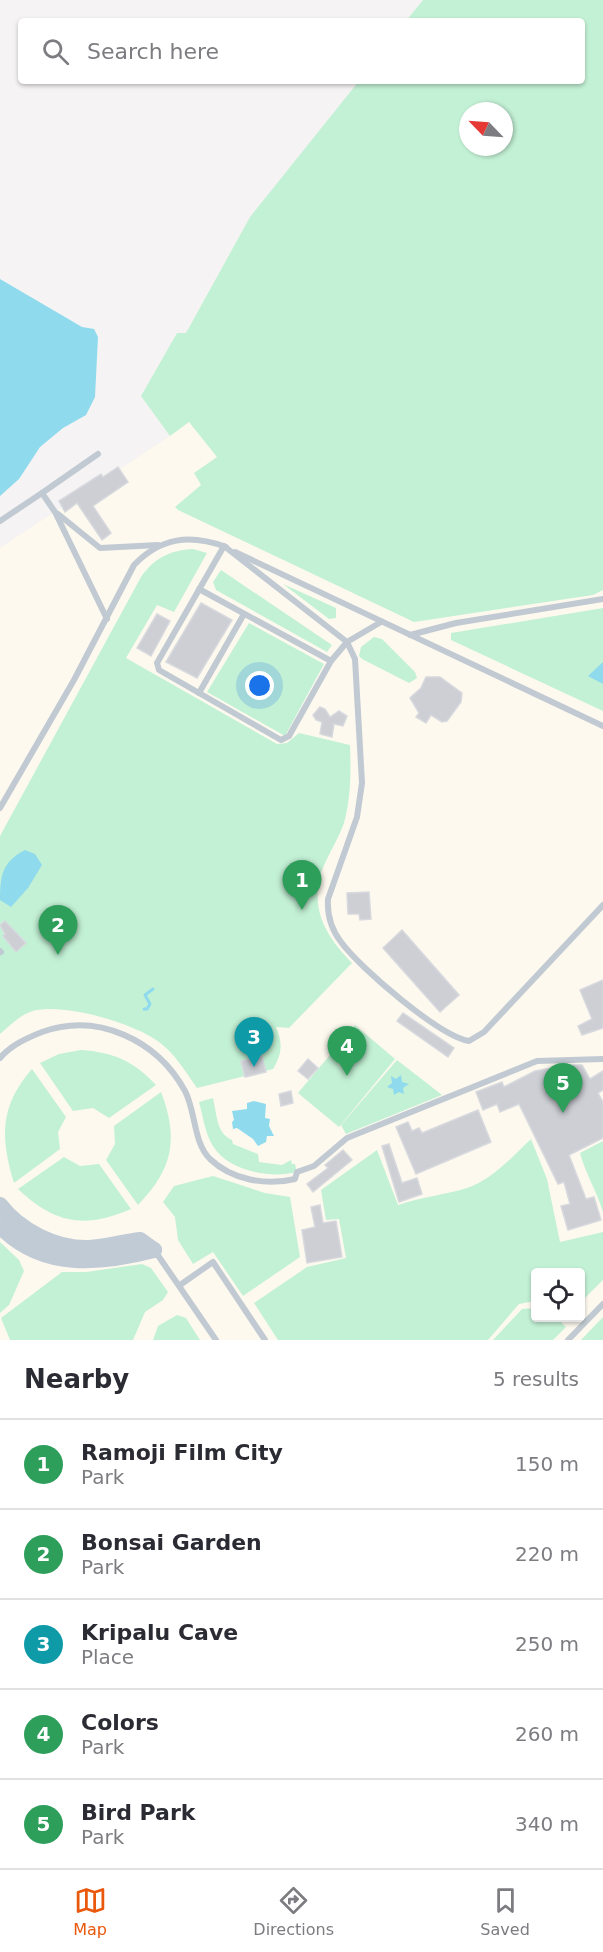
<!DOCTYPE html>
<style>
:root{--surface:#fff;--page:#f2f2f3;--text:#2b2b33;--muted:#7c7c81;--line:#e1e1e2;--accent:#ea580c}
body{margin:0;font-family:"DejaVu Sans",sans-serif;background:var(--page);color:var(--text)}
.controls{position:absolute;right:18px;bottom:18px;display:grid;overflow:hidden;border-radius:6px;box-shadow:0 2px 4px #0004}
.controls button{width:54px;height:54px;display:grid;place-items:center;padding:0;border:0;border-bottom:2px solid var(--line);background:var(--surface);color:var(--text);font:30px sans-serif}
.compass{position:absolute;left:459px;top:102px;width:54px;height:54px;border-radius:50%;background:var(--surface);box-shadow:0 2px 4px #0004;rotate:295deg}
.you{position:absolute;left:260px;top:686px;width:21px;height:21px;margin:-15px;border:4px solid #fff;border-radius:50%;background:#1a73e8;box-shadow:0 0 0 9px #1a73e833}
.badge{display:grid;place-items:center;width:39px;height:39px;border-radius:50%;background:var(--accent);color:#fff;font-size:20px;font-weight:700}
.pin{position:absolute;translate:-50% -50px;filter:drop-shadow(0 2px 3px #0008)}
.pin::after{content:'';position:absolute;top:32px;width:21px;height:18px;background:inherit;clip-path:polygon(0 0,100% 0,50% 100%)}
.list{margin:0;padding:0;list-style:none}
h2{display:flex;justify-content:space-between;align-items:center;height:78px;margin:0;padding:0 24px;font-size:26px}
h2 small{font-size:20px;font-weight:400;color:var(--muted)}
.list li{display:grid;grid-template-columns:39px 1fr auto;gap:18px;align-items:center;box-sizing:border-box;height:90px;padding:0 24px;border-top:2px solid var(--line)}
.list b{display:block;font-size:22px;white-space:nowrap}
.list p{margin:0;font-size:20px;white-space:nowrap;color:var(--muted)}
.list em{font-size:20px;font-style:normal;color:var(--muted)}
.icon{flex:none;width:33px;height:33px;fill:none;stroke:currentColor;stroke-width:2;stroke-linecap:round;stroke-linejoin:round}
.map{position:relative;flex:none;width:603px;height:1340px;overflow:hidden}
.search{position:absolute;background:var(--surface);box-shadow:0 2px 4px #0004;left:18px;right:18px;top:18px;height:66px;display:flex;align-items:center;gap:15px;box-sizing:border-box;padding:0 21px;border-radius:6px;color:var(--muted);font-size:22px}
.sheet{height:528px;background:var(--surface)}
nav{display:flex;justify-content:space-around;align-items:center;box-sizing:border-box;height:84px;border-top:2px solid var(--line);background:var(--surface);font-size:16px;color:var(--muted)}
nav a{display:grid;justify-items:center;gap:3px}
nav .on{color:var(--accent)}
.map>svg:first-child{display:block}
</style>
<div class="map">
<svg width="603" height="1340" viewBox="0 0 603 1340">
<rect width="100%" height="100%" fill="#f5f3f3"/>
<!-- commercial -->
<path fill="#fdf9ef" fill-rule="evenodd" d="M250 217 603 334V1340H0V548L62 507 59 501 101 474 103 477 118 467 120 469 170 436 141 396 177 333H186ZM536 1272H580V1318H536Z"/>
<!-- green -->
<g fill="#c3f1d5" fill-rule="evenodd">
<path d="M423 0H603V590L593 595 414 622 178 510 175 507 201 485 194 473 217 457 189 422 170 436 141 396 177 333H186L250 217 359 81H582V21H406ZM468 111H504V147H468Z"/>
<path d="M193 549 207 553 174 612 157 605 126 658 277 744 287 743 299 733 350 745C351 772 351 797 344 823 338 840 327 856 321 873 310 911 327 937 352 963L289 1028 276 1027C283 1043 282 1054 273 1069L197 1088C185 1071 175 1054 159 1042 134 1023 59 1001 30 1012 19 1016 8 1027 0 1034V836L141 577C154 558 171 550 193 549Z"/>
<polygon points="221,570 332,645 327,652 216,590 213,582"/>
<polygon points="283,584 336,608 336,618 329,619"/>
<polygon points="603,608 603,711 451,640 451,633"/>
<polygon points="249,623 324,664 285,736 207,692"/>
<polygon points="374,637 382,639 415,672 417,678 409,683 362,659 359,656 361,647"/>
<polygon points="355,1025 395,1059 339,1127 298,1093"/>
<path d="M81 1050C113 1052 134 1061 156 1085L109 1118 93 1108 73 1111 40 1063 59 1054Z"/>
<polygon points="397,1060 442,1095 346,1134 341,1125"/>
<path d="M32 1069 66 1117 58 1132 60 1149 14 1183C0 1136 0 1106 32 1069Z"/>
<path d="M161 1092C179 1139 173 1169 138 1205L106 1160 115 1144 114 1126Z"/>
<path d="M213 1098C217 1114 216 1133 232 1140L233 1144 258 1154 259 1162 282 1165 291 1160 292 1164H295L297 1172C271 1179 228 1171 213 1146 205 1134 203 1116 199 1102Z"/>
<path d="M531 1139 547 1179 560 1242 603 1232V1280L581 1302 580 1272H536L535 1301 519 1304 488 1340H278L254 1303 307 1267 346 1258 339 1219 326 1220 321 1190 377 1150 398 1205C421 1197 444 1195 467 1188 492 1180 513 1156 531 1139Z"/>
<path d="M603 1141V1212C596 1189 586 1175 580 1153Z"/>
<path d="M64 1157 80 1166 99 1164 131 1209C85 1229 55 1224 18 1189Z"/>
<polygon points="213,1176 265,1193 290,1197 300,1257 243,1296 213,1252 193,1264 178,1240 175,1217 163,1202 174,1186"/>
<polygon points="0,1242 19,1260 24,1271 9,1305 0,1313"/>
<polygon points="142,1264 151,1268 168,1292 163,1300 145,1312 133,1340 10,1340 1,1318 62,1272 86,1272"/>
<polygon points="535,1308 536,1318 557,1318 566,1327 553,1340 493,1340 522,1309"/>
<polygon points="177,1315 186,1318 200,1340 153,1340 158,1326"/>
<polygon points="603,1317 603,1340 581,1340"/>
</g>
<!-- water -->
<g fill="#90daee">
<polygon points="0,279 82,327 94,329 98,337 95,397 86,415 63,428 40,447 19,479 0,496"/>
<polygon points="603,662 603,684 588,676"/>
<path d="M25 850 35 854 42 865 28 888 11 907 0 900C0 876 2 862 25 850Z"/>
<polygon points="401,1075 402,1082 409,1084 403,1088 404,1094 399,1092 394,1095 393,1089 387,1087 392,1083 391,1076 396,1079"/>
<polygon points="254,1101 266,1104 265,1118 270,1119 269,1126 274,1136 267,1136 266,1142 258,1146 253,1139 237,1128 233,1129 232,1122 234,1120 232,1111 247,1109 247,1103"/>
</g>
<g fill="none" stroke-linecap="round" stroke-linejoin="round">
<!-- stream -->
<polyline stroke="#90daee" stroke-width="3" points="144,1009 147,1009 150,1004 145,995 153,989"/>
</g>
<!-- building -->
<g fill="#cdcfd5" stroke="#d7d9de" stroke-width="1.5">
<polygon points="118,467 128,482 93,506 111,533 102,540 77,503 65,512 59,501 101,474 103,477"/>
<polygon points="201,603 232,620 197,678 166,662"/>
<polygon points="157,614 170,621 151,656 137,648"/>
<polygon points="426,677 440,677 462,693 461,702 447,721 442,722 431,715 426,723 416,717 419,713 410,698 421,688"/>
<polygon points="320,707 325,709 330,717 339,711 347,716 343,726 334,724 332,737 320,734 322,722 316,720 313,715"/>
<polygon points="369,892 371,919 360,920 359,914 348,914 347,893"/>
<polygon points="5,921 26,943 16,952 3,936 5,934 0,925"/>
<polygon points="402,930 459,995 440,1012 383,948"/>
<polygon points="603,980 603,1028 582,1035 578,1026 592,1019 580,990"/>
<polygon points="403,1013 454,1048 448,1057 397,1021"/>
<polygon points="262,1056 266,1072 245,1077 241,1061"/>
<polygon points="308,1059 318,1068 308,1079 298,1071"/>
<polygon points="568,1065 582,1065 590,1079 603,1071 603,1090 598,1093 603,1102 603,1138 569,1155 586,1199 594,1197 601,1220 568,1230 561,1206 570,1204 564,1182 558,1184 519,1104 500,1112 497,1104 483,1110 476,1092 502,1082 504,1087 535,1071"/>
<polygon points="291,1091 293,1103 281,1106 279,1094"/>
<polygon points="478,1110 491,1142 416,1174 396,1127 408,1122 412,1131 419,1128 422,1133"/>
<polygon points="389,1144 402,1183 417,1178 422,1194 399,1202 382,1146"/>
<polygon points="343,1150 352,1160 313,1192 307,1184 328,1168 325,1165"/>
<polygon points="320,1205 323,1223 336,1221 342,1257 307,1263 302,1230 315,1227 311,1207"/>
</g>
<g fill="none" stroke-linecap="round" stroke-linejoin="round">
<!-- lane -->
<g stroke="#c1cad2" stroke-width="6">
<polyline points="42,493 98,454"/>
<polyline points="58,514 100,548 158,545"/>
<polyline points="0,521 42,493 55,512 107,619"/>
<polyline points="235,552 603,726"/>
<polyline points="199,589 331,661"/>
<path d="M381 622 347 642 331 661 289 736 281 740 159 670 157 663 224 546 347 642 355 659 362 783 357 817 328 899C327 915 331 929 341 942 360 968 439 1036 469 1041L484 1032 603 905"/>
<polyline points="410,635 456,623 603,599"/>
<polyline points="199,693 244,614"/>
<path d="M0 808 74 680 134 565C161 537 190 534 226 547"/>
<polyline points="0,951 1,952"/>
<path d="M0 1058C11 1045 27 1038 42 1032 98 1012 157 1040 185 1091 196 1112 193 1142 210 1159 232 1180 266 1186 295 1179L297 1172 314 1166 347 1138 537 1061 603 1059"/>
<polyline points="155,1251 216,1340"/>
<polyline points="180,1285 213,1262 265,1340"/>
<polyline points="568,1340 603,1304"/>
</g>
<!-- secondary -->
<g stroke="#c1cbd6" stroke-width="16">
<path d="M0 1205C20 1231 56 1249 89 1248 106 1247 123 1242 140 1240L154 1250"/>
<path d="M0 1226C42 1270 100 1264 154 1250"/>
</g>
</g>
</svg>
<div class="controls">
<button><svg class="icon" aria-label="locate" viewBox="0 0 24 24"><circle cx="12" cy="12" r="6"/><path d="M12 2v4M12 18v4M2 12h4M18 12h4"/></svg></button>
</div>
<svg class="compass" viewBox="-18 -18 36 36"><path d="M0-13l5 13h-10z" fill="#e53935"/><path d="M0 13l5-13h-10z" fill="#7c7c81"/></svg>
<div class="you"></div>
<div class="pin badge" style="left:302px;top:910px;background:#2e9e5b">1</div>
<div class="pin badge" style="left:58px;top:955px;background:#2e9e5b">2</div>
<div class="pin badge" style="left:254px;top:1067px;background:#0f9aa8">3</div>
<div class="pin badge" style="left:347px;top:1076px;background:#2e9e5b">4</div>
<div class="pin badge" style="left:563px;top:1113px;background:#2e9e5b">5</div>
<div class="search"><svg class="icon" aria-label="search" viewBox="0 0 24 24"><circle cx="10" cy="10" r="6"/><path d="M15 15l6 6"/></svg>Search here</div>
</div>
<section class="sheet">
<h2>Nearby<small>5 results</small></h2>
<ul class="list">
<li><span class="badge" style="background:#2e9e5b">1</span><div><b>Ramoji Film City</b><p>Park</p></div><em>150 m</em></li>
<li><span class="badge" style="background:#2e9e5b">2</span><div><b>Bonsai Garden</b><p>Park</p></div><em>220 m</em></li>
<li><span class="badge" style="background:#0f9aa8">3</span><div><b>Kripalu Cave</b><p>Place</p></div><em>250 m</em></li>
<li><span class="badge" style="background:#2e9e5b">4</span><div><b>Colors</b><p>Park</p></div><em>260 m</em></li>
<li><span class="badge" style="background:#2e9e5b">5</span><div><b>Bird Park</b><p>Park</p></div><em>340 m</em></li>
</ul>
</section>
<nav>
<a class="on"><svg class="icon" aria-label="map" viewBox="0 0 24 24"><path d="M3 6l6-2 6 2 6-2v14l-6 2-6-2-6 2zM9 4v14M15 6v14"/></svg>Map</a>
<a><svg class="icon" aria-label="directions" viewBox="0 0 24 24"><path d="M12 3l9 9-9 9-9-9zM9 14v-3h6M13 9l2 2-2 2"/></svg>Directions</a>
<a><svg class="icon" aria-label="saved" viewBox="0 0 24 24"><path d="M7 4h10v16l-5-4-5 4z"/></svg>Saved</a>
</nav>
